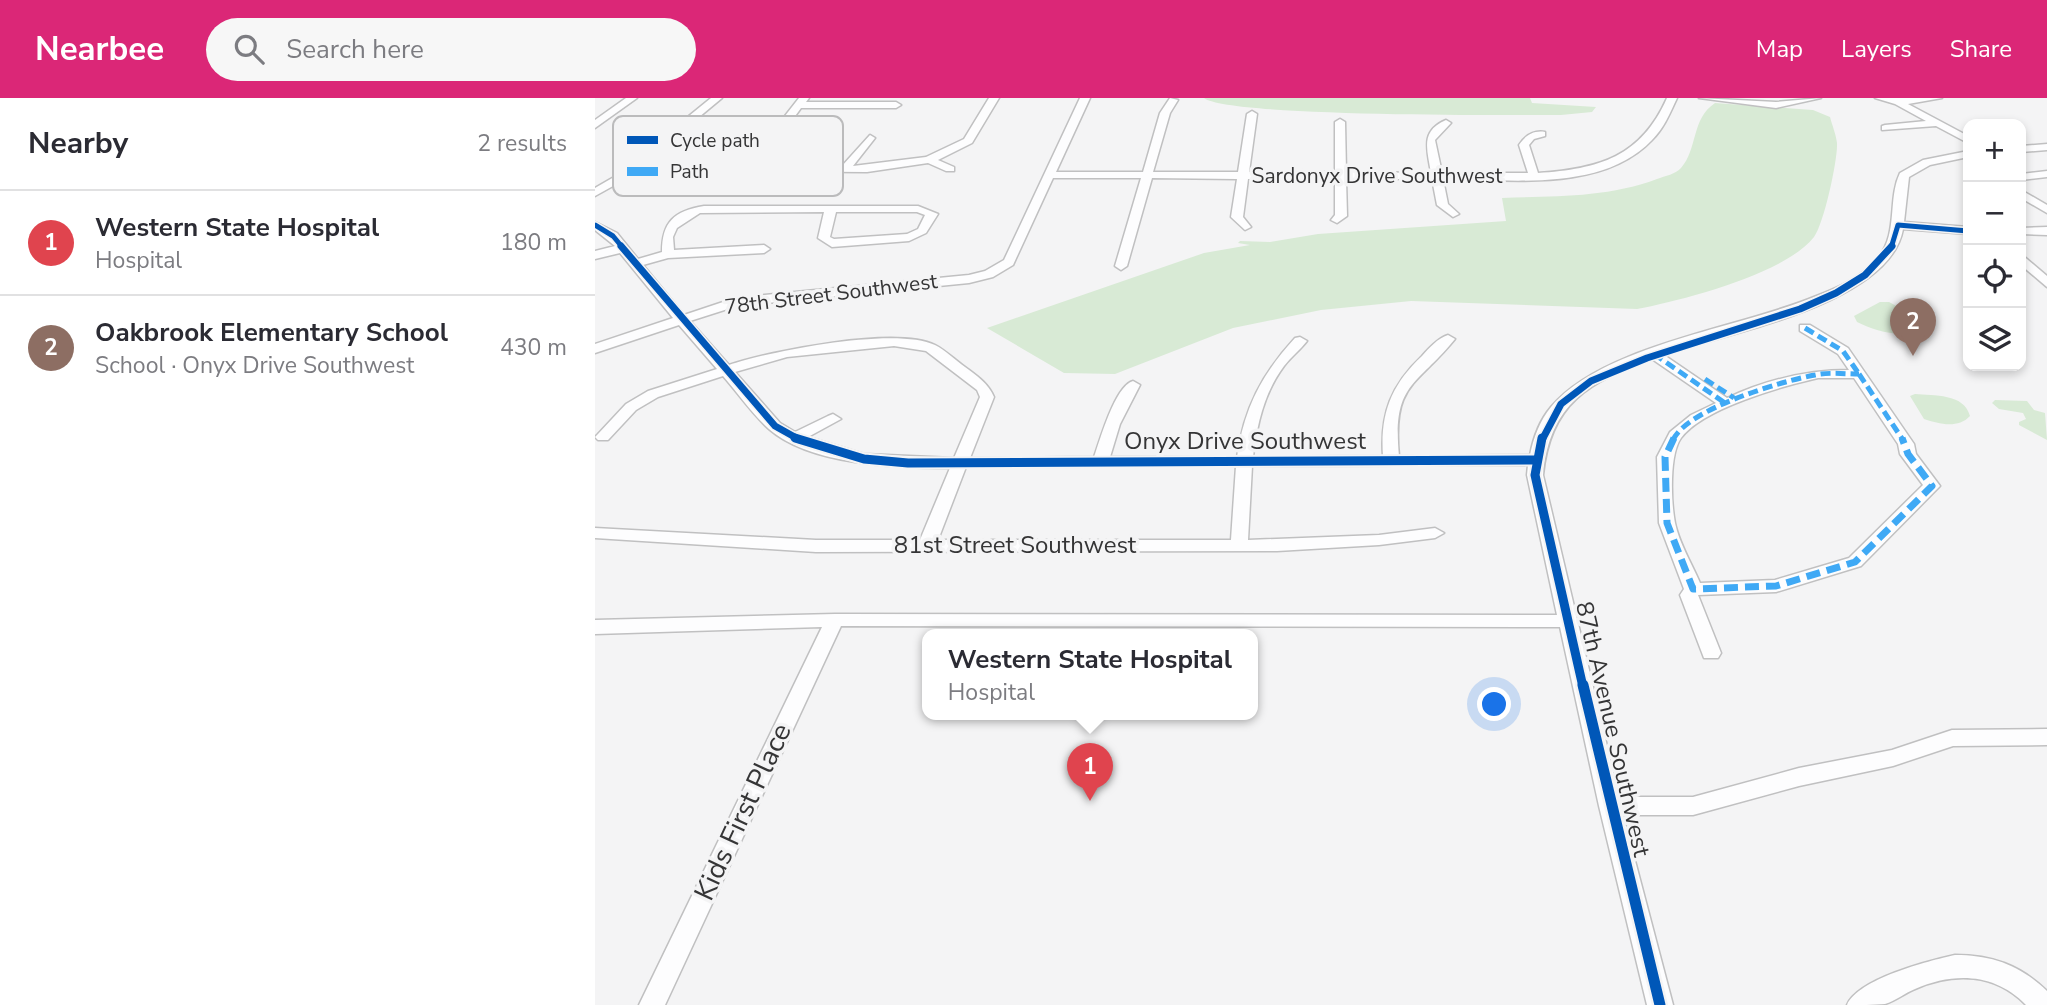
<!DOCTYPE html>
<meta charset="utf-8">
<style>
:root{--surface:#fff;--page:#f7f7f7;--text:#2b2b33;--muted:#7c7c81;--line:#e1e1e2;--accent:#db2777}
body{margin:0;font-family:"Nunito Sans",sans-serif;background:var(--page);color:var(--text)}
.controls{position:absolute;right:21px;top:21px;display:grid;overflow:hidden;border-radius:14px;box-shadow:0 4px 10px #0003}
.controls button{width:63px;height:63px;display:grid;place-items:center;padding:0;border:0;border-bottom:2px solid var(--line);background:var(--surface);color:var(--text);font:35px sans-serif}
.you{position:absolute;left:900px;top:607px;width:24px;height:24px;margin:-18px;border:5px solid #fff;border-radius:50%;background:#1a73e8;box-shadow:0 0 0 10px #1a73e833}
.badge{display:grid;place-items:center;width:46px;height:46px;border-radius:50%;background:var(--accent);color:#fff;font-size:23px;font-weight:700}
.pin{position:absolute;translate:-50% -58px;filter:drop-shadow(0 2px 4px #0008)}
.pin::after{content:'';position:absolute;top:37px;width:24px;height:21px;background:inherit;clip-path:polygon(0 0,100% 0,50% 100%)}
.popup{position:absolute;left:327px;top:531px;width:336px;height:91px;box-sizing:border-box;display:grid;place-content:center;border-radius:14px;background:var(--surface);filter:drop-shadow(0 2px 5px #0005);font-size:23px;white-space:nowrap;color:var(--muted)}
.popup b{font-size:26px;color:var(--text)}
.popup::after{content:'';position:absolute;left:50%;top:100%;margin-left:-14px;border:14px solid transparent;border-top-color:var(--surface)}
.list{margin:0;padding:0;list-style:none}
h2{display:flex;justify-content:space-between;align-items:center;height:91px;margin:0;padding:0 28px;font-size:30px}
h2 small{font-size:23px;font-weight:400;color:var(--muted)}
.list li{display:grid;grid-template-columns:46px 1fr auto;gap:21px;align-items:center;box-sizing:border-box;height:105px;padding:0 28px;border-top:2px solid var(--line)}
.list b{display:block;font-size:26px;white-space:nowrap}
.list p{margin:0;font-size:23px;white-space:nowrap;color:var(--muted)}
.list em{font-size:23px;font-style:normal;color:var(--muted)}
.icon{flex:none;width:38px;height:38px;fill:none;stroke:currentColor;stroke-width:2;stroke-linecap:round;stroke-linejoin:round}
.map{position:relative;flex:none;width:1452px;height:907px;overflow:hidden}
header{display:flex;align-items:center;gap:42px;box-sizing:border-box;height:98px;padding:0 35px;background:var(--accent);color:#fff}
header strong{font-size:33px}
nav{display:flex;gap:38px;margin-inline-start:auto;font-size:24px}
.search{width:490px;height:63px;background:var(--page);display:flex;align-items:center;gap:18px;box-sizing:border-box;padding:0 24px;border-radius:38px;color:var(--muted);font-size:26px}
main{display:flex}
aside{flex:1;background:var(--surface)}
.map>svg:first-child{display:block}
</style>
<header>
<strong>Nearbee</strong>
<div class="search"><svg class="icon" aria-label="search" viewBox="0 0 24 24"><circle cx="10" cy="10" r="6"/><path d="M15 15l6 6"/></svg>Search here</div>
<nav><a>Map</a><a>Layers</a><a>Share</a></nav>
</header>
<main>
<aside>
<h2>Nearby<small>2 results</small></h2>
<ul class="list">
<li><span class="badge" style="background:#e0444e">1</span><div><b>Western State Hospital</b><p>Hospital</p></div><em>180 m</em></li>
<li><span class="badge" style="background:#8d6e63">2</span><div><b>Oakbrook Elementary School</b><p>School · Onyx Drive Southwest</p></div><em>430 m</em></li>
</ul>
</aside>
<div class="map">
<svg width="1452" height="907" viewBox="0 0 1452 907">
<rect width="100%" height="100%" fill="#f4f4f5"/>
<!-- green -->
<g fill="#d8ead5">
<path d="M609 0H935L937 5 1001 9 997 14 966 17C916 17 633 19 609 0Z"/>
<path d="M1120 5 1218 12 1235 19C1237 27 1241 36 1242 45 1243 61 1229 126 1219 139 1190 176 1088 202 1042 211L816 203 726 212 638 230 520 276 469 275 392 230 609 155 655 147 643 145 645 143 675 144 723 136 911 123 907 100C960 98 1011 100 1062 81 1070 78 1081 76 1086 70 1103 51 1096 21 1120 5Z"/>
<path d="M1285 204H1294L1331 224V229C1311 242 1282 234 1262 224L1259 218Z"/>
<path d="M1320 296C1339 298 1369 295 1375 318 1363 331 1344 326 1329 321L1315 298Z"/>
<polygon points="1400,302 1432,303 1439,312 1450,315 1452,342 1424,327 1424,324 1431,321 1428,315 1404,311 1397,305"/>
</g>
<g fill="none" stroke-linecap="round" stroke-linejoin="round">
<defs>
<g id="minor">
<polygon points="31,0 42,0 0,30 0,22"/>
<polygon points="116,0 127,0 27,83 0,98 0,90 19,79"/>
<polygon points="204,0 214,0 211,4 301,4 306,7 301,10 206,10 187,36 145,68 247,68 275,37 280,40 258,68 331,59 369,41 394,0 404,0 377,45 343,62 359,69 359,73 351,73 333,65 272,74 135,73 134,66 179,32"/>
<path d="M485 0H495L461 74H548L565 15 575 0 583 2 575 15 558 74H643L652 16 657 13 662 16 654 74H740V24L745 21 750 24 751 74 836 75C832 51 825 33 851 22L856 25 840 42 847 75H933L924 47C930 38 938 32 950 34V38L939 41 934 47 943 75C1004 71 1046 59 1072 0H1082C1075 15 1069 30 1057 42 1007 95 914 81 848 81L853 106 864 116 858 119 842 107 837 81H751L752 118 742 125 736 122 740 117V81H653L648 119 656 129 650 132 636 119 642 81 557 80 532 168 526 172 520 168 546 80H458L418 167 398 179 374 185 142 208 95 223 134 267C175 253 301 228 340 247 350 252 360 262 370 269 382 278 393 285 399 299L375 360 499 359C505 342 520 288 538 283L545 287 525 326 515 359H642C649 310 667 276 700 240L705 239 712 243C705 252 696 259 689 268 669 295 662 326 658 359L788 358C785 316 796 287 827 258 834 250 843 240 853 237L860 241C821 289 797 285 804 358L935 357C938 341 945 322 956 309 1008 247 1145 230 1219 199 1242 190 1266 180 1282 161 1304 136 1292 102 1305 75L1328 62 1373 53V59L1335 67 1314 79 1309 124 1373 129V136L1308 131C1295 206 1132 235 1069 257L1132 300C1171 282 1211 272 1254 272L1243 256 1205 233V227H1215L1253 250 1319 346 1321 356 1345 388 1266 468 1181 494 1103 497 1126 555 1123 560H1109L1085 497 1089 491 1064 425 1062 359 1075 334 1096 317 1121 305 1057 261C994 284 955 305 948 377L1024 699H1098L1204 670 1297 652 1357 632 1452 631V647L1358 648 1298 668 1204 688 1098 717H1028L1078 907H1052L1004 708 965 529 246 528 70 907H44L227 529 0 536V522L240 516 962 517 932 377 933 367 657 368 653 442 784 437 840 430 849 435 840 440 784 447 682 453 221 454 0 440V430L221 442H325L355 370C303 370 215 367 174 331 157 316 143 295 128 278L63 299 41 312 13 342H3L0 339 3 336 31 306 53 293 122 271 84 227 0 255V246L78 220 25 155 0 161V153L20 148 0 132V124L22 135 43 161 67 154C67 124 79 113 109 108H323L343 116 331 135 314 143 237 149 223 140 229 114 105 115 82 130 78 139 79 152 169 147 175 151 169 155 73 160 48 167 89 217 140 200 374 177 390 173 409 162ZM241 114H322L330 117 323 131 312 136 239 141 235 139ZM299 248 331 253 382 292 385 299 359 360 269 356 213 339 246 321 238 316 233 318 200 334 185 325 140 274 192 259ZM1223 280H1259L1303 346 1305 356 1328 387 1254 460 1180 482 1105 485C1097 466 1084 445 1080 425 1076 404 1074 357 1086 340 1108 310 1188 288 1223 280ZM641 368 636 442H343L371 369Z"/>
<polygon points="1104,0 1181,4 1226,0 1181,10"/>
<polygon points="1280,0 1347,0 1313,6 1373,38 1373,45 1341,28 1287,32 1287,28 1290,27 1331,23 1300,6"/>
<polygon points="1452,46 1452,52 1426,54 1426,48"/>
<polygon points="1452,73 1452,79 1426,82 1426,76"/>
<polygon points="1426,92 1452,107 1452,115 1426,100"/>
<polygon points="1452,129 1452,137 1426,136 1426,130"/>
<polygon points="1426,156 1452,178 1452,189 1426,167"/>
<path d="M1360 857C1397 857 1425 867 1452 893V907H1431C1400 875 1359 874 1320 891 1310 895 1300 903 1290 906 1280 907 1263 907 1252 907 1263 881 1333 863 1360 857Z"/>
</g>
</defs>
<!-- minor casing -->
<use href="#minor" stroke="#c0c0c1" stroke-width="3"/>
<!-- minor -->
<use href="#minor" fill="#fdfdfe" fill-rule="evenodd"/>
<!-- quiet-far1 -->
<g stroke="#3fa9f5" stroke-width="5" stroke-dasharray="10 5" stroke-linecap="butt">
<polyline points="1210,230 1248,253 1264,276"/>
<polyline points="1059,256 1130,305"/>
<polyline points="1264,276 1308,342"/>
<polyline points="1110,281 1139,300"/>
<path d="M1078 342C1092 311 1187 283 1220 277 1234 274 1249 276 1264 276"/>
</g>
<!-- quiet -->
<polyline stroke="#3fa9f5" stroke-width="7" stroke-dasharray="14 7" stroke-linecap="butt" points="1079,340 1070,359 1072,425 1098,491 1181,488 1260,464 1337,388 1313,356 1307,340"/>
<defs>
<g id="cycleway-far3">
<polyline points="0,127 18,138 28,150"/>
<polyline points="1296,150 1303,127 1373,133"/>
</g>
<g id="cycleway-far2">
<polyline points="26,148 180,328 205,342"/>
<polyline points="947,342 966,306 996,283 1052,260 1205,211 1241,195 1270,177 1297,148"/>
</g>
<g id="cycleway-far1">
<polyline points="200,340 269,361 313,365 942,362"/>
<polyline points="947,340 940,377 988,589"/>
</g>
<polyline id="cycleway" points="988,587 1065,907"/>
</defs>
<!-- cycleway-far3 casing -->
<use href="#cycleway-far3" stroke="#f4f4f5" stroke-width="8"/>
<!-- cycleway-far2 casing -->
<use href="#cycleway-far2" stroke="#f4f4f5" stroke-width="10"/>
<!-- cycleway-far1 casing -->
<use href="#cycleway-far1" stroke="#f4f4f5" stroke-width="13"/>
<!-- cycleway casing -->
<use href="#cycleway" stroke="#f4f4f5" stroke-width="16"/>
<!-- cycleway-far3 -->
<use href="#cycleway-far3" stroke="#0057b8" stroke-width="5"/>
<!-- cycleway-far2 -->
<use href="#cycleway-far2" stroke="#0057b8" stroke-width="7"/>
<!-- cycleway-far1 -->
<use href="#cycleway-far1" stroke="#0057b8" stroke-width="9"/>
<!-- cycleway -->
<use href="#cycleway" stroke="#0057b8" stroke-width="11"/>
</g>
<g text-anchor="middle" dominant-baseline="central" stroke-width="7" stroke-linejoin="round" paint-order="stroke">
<!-- far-street labels -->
<g font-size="21" fill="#353536" stroke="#f4f4f5">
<text x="782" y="78">Sardonyx Drive Southwest</text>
<text transform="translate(236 196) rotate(-7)">78th Street Southwest</text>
</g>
<!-- street labels -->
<g font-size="24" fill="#353536" stroke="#f4f4f5">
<text x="650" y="343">Onyx Drive Southwest</text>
<text x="420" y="447">81st Street Southwest</text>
<text transform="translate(1018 631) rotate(77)">87th Avenue Southwest</text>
</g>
<!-- near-street labels -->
<g font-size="28" fill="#353536" stroke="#f4f4f5">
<text transform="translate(148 714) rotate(-65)">Kids First Place</text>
</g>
</g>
<!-- legend -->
<rect x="18" y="18" width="230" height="80" rx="10" fill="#f4f4f5" stroke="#bbbbbc" stroke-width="2"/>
<rect x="32" y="38" width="31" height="8" fill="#0057b8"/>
<rect x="32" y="69" width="31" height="9" fill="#3fa9f5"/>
<g font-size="19" fill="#353536">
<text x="75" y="49">Cycle path</text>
<text x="75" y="80">Path</text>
</g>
</svg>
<div class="controls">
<button>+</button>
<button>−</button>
<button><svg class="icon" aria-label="locate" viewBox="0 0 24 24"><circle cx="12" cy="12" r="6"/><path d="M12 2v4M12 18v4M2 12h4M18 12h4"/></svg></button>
<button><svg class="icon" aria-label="layers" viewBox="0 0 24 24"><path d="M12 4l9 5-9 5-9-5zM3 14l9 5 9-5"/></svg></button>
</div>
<div class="you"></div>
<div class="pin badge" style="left:495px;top:703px;background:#e0444e">1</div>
<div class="popup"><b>Western State Hospital</b>Hospital</div>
<div class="pin badge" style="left:1318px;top:258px;background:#8d6e63">2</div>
</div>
</main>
